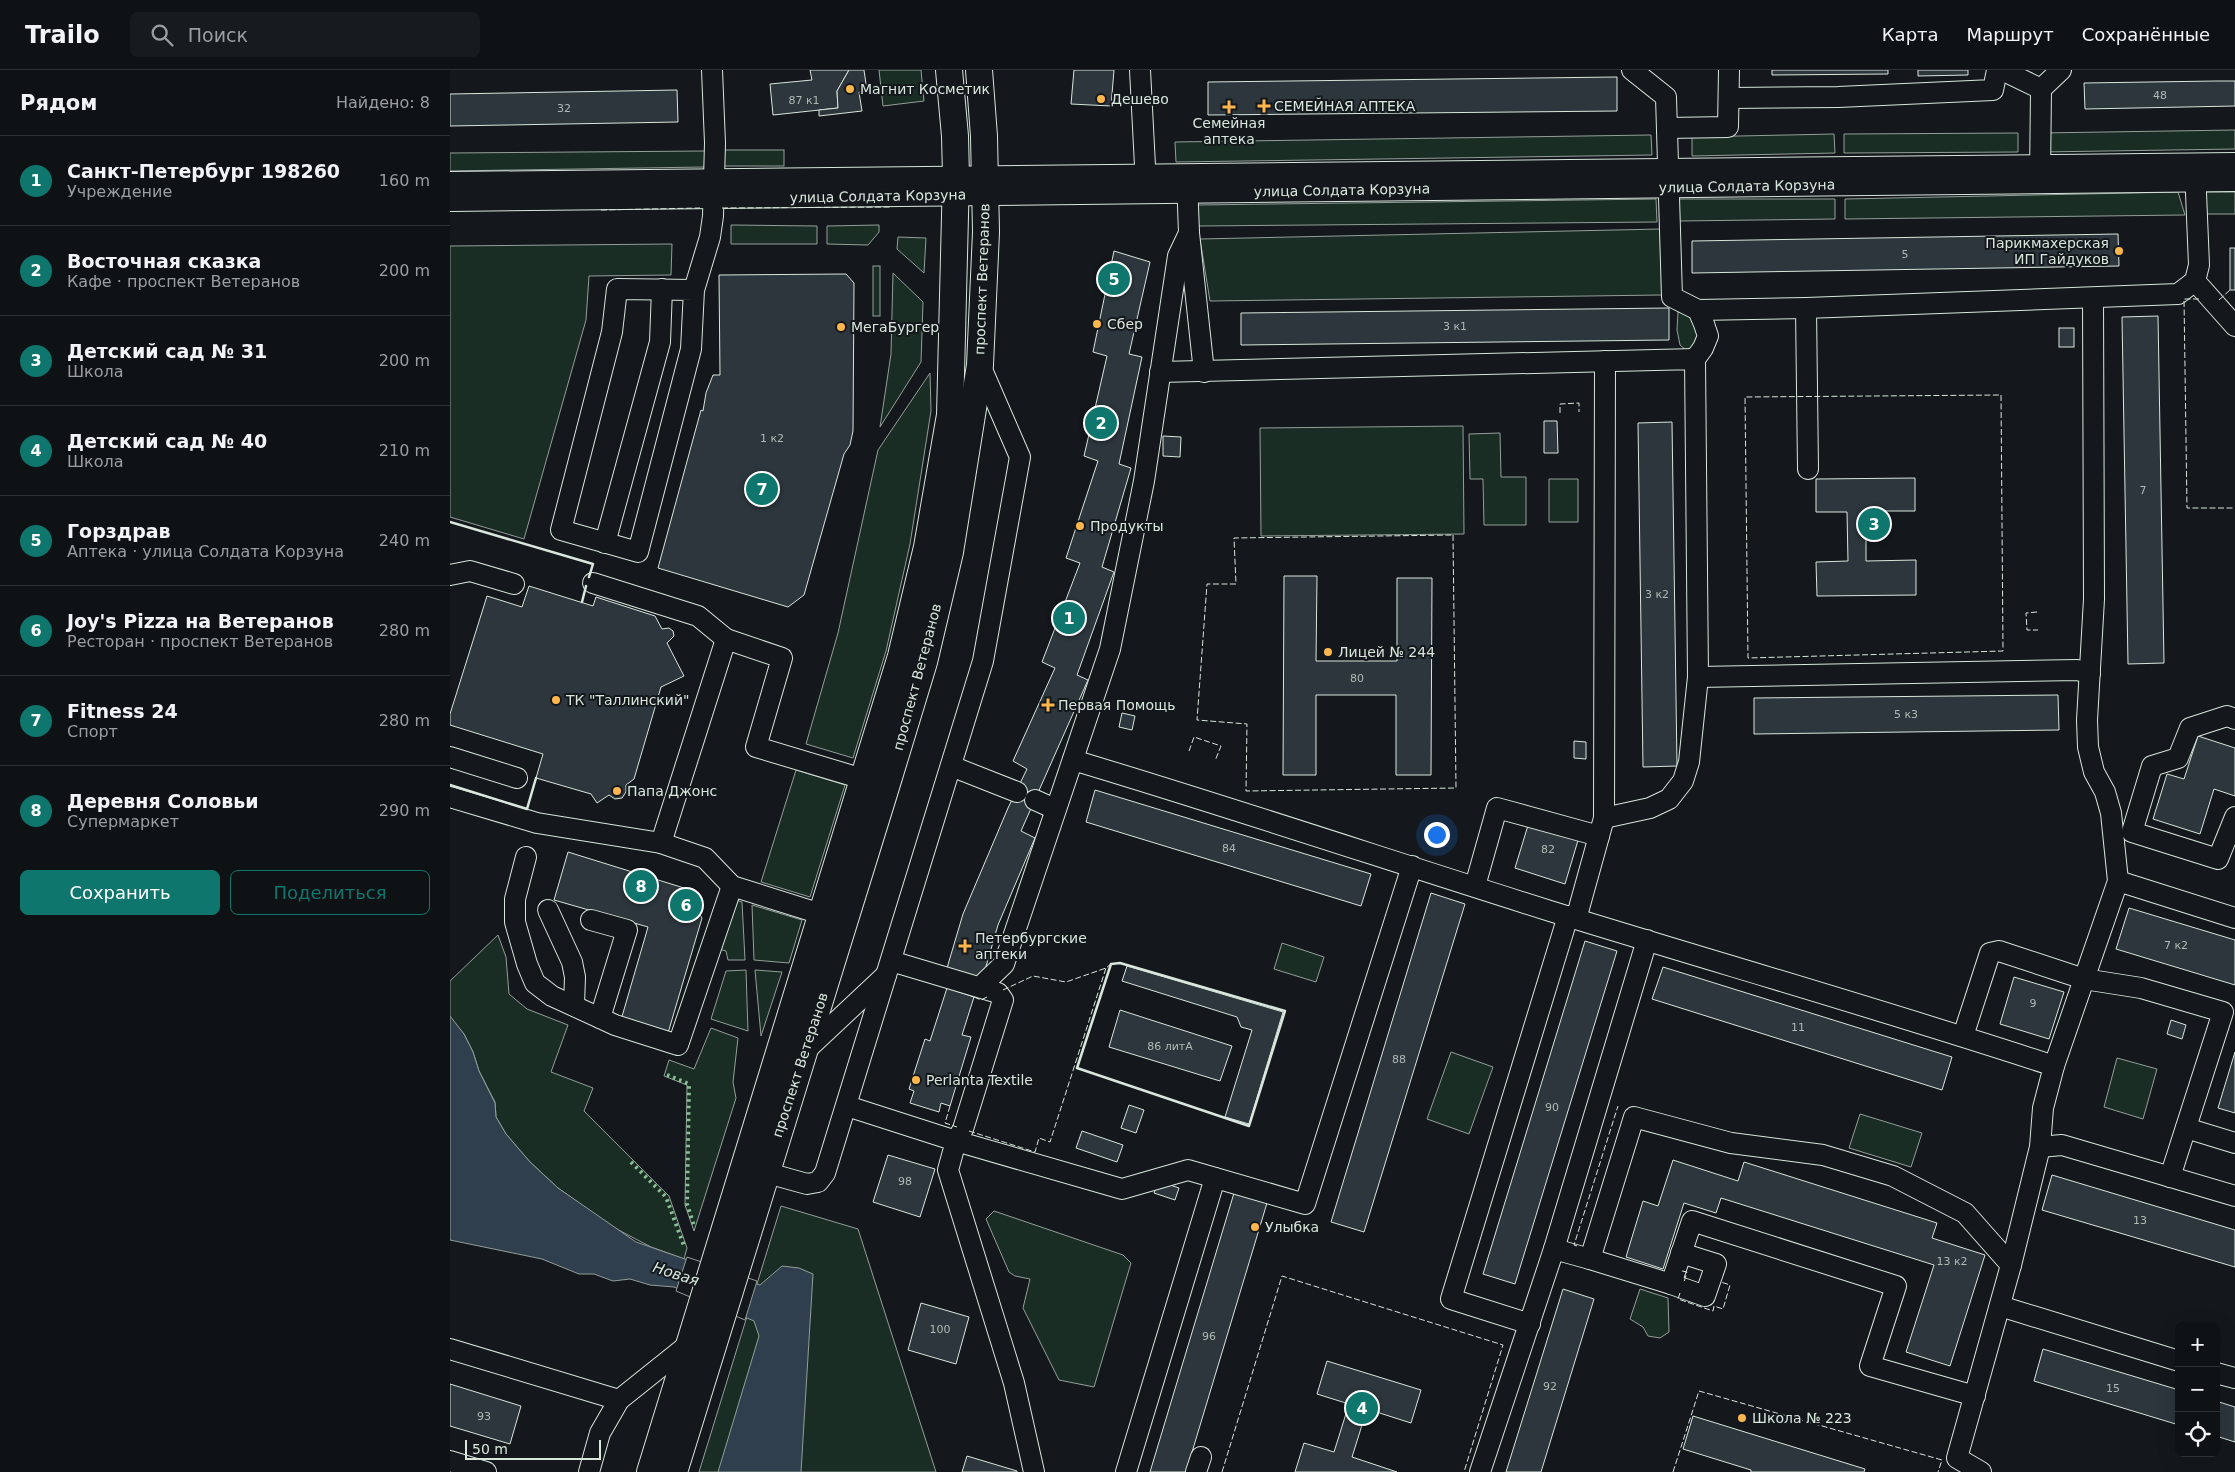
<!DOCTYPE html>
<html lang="ru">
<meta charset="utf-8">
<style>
:root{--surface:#0f1215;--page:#181b1e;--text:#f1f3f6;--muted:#9b9ea0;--line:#2f3234;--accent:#0f766e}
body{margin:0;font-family:"DejaVu Sans",sans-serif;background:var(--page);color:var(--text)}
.controls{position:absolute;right:15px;bottom:15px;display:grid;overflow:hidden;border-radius:8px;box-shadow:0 5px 20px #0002}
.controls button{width:45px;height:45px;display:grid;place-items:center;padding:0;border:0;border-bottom:1px solid var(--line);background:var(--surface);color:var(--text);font:25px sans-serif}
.scale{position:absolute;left:15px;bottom:12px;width:136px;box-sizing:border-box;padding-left:5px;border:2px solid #d8e6dc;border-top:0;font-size:14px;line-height:18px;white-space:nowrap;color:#d8e6dc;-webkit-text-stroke:4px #14181c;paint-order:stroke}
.you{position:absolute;left:986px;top:764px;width:18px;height:18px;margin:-12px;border:4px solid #fff;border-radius:50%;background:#1a73e8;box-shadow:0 0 0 8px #1a73e833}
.badge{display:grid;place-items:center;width:32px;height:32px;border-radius:50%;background:var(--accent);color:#fff;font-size:16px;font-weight:700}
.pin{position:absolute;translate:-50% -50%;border:2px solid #fff;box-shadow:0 1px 5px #0006}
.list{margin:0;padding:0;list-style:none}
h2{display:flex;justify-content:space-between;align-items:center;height:65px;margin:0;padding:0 20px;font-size:21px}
h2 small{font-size:16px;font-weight:400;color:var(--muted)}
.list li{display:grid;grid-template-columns:32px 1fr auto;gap:15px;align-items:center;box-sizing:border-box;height:90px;padding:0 20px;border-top:1px solid var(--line)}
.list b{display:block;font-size:19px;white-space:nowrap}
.list p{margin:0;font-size:16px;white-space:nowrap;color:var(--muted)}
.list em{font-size:16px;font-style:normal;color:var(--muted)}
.actions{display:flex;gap:10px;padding:15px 20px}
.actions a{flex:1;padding:11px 0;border:1px solid var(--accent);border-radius:8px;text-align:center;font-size:18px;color:var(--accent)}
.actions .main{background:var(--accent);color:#fff}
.icon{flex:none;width:28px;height:28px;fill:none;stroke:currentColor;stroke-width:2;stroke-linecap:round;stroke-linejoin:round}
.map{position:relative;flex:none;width:1785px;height:1402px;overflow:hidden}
header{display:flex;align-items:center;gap:30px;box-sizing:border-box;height:70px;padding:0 25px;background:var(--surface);border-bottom:1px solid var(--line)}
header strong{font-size:24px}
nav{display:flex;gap:28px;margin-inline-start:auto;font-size:18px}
.search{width:350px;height:45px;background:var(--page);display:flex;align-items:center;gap:12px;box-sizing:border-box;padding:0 18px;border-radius:8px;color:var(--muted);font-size:19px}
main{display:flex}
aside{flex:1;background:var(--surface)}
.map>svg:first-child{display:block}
</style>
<header>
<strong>Trailo</strong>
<div class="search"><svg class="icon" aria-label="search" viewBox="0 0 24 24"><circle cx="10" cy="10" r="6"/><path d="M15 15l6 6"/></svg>Поиск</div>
<nav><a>Карта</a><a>Маршрут</a><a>Сохранённые</a></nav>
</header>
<main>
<aside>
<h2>Рядом<small>Найдено: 8</small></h2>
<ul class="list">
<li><span class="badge">1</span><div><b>Санкт-Петербург 198260</b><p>Учреждение</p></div><em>160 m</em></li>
<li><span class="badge">2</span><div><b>Восточная сказка</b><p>Кафе · проспект Ветеранов</p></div><em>200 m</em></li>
<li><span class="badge">3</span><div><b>Детский сад № 31</b><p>Школа</p></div><em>200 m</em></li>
<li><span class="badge">4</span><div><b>Детский сад № 40</b><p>Школа</p></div><em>210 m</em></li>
<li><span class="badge">5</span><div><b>Горздрав</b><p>Аптека · улица Солдата Корзуна</p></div><em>240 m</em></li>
<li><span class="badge">6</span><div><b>Joy's Pizza на Ветеранов</b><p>Ресторан · проспект Ветеранов</p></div><em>280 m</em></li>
<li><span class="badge">7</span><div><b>Fitness 24</b><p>Спорт</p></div><em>280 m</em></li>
<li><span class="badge">8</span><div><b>Деревня Соловьи</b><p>Супермаркет</p></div><em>290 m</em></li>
</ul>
<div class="actions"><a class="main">Сохранить</a><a>Поделиться</a></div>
</aside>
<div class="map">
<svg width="1785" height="1402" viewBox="0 0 1785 1402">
<rect width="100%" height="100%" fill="#14181c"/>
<!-- green -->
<g fill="#1a2d24" stroke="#939e99">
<polygon points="429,0 471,0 474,31 433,36"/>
<polygon points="1785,60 1785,79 1591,82 1590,63"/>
<polygon points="1568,63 1568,82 1394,83 1394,64"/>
<polygon points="1384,64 1385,83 1242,86 1242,67"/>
<polygon points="1201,65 1202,85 726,92 725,72"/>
<rect x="274" y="80" width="60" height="16"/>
<polygon points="255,81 255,97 0,101 0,83"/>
<polygon points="1728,122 1735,145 1395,149 1395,129"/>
<polygon points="1755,122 1785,122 1785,144 1751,144"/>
<polygon points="1206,129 1207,152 748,156 746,135"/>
<polygon points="1229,129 1385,129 1385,149 1229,151"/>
<polygon points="281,155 367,156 367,174 281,174"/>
<polygon points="429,155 429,162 418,175 377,174 377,156"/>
<polygon points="1211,159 1212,225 760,231 750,169"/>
<polygon points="448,167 476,168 474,203 447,179"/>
<polygon points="222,174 221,205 139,206 136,250 74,469 0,447 0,176"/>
<rect x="423" y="196" width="7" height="50"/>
<polygon points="443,203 473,232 471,292 430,357 441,284"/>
<polygon points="1234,239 1248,254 1247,280 1237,281 1230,275 1227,260 1228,242"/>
<polygon points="480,303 481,341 460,474 436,581 403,688 356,674 388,563 428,380"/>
<polygon points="1013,356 1014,464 811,466 810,358"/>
<polygon points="1050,363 1051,407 1076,407 1076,455 1034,455 1033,409 1020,409 1019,364"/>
<polygon points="1128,409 1128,452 1099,452 1099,409"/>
<polygon points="346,700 395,715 360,827 311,812"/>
<polygon points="282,829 292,832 295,890 278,890 276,881 265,878"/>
<polygon points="302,835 352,850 339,893 304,890"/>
<polygon points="48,865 56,887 59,924 77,939 118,955 101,1002 143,1018 134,1041 219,1126 237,1178 234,1189 201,1177 159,1155 108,1118 80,1092 56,1064 46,1047 45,1032 29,1001 23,982 14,964 0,948 0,911"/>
<polygon points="832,873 874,887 866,912 824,899"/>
<polygon points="296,900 298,961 261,949 276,901"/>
<polygon points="305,900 332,902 311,966"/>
<polygon points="261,958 288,968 283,1012 286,1028 244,1161 235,1135 237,1015 214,1006 219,990 244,999"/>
<polygon points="1001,982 1043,997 1019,1064 977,1049"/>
<polygon points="1667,988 1707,999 1693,1049 1654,1037"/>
<polygon points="1410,1044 1472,1063 1461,1097 1399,1078"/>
<polygon points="331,1136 408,1159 486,1402 249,1402"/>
<polygon points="544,1141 673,1185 681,1193 644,1317 609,1310 573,1238 580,1209 565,1206 559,1202 536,1149"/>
<polygon points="1190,1219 1218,1228 1219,1262 1210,1268 1198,1266 1193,1257 1180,1249"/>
</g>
<!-- water -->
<polygon fill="#2f3f4d" stroke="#939e99" points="0,946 14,964 23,982 29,1001 45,1033 46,1047 56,1064 80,1092 108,1118 186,1172 310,1215 332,1196 349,1198 363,1204 351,1402 268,1402 309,1266 304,1251 224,1217 200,1215 180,1209 163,1211 144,1204 129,1204 92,1189 0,1170"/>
<!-- pier -->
<polygon fill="#14181c" stroke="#939e99" points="237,1187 307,1211 295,1250 226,1221"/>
<!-- building -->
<g fill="#2c363c" stroke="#d8e6dc">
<polygon points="360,0 399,0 387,21 388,38 323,45 320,14 362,10"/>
<polygon points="399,0 414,0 417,21 409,22 412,41 369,46 369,40 388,38 387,21"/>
<polygon points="624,0 664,0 661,36 621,34"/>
<polygon points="1322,0 1438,0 1438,4 1322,5"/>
<polygon points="1468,0 1518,0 1518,5 1468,6"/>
<polygon points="1167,7 1167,41 758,45 758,12"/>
<polygon points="1766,11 1785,11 1785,36 1635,39 1634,13"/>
<polygon points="227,20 228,52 0,56 0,24"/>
<polygon points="1668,164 1669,196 1242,203 1242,171"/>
<rect x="1780" y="178" width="5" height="42"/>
<polygon points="664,181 700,192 679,284 692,287 669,394 681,398 652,497 664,502 627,605 638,610 571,761 585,768 548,855 532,910 497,898 513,844 558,738 577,699 563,691 605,598 592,592 630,493 616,488 648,391 634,386 657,286 643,282"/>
<polygon points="396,204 404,213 403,361 400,375 394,384 354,525 338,537 208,498 251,340 253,341 256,323 263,305 270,305 269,205"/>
<polygon points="1219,238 1219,270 791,275 791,243"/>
<polygon points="1708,246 1714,593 1678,594 1672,247"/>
<rect x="1609" y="258" width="15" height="19"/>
<polygon points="1094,351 1107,351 1108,383 1094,383"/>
<polygon points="1222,352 1227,696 1193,697 1188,353"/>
<polygon points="713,366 731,367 730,387 713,386"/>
<polygon points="1465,408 1465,441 1416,441 1416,491 1466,490 1466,525 1367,526 1366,492 1398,491 1397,442 1366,442 1366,409"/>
<polygon points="834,506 867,506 866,591 947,591 947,508 982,508 981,705 946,705 946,625 866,625 866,705 833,705"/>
<polygon points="79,516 143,536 146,527 205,546 212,559 219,558 223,561 224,566 217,573 234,606 211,617 184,709 176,715 176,722 172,728 165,729 159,725 147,733 141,724 86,708 93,684 0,655 0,644 37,526 72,537"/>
<polygon points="1608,625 1609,660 1304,664 1304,628"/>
<polygon points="672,643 685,646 682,660 669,657"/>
<polygon points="1748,666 1785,678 1785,726 1764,719 1750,764 1703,749 1717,704 1734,709"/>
<polygon points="1124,671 1136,672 1136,689 1124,688"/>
<polygon points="645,720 921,804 911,836 636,752"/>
<polygon points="1079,752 1129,767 1115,814 1065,798"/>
<polygon points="118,782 234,818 252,848 218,963 171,950 198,857 104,830"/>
<polygon points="981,823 1015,834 914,1162 881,1152"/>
<polygon points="1679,838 1785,870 1785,915 1666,879"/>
<polygon points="1135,871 1167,881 1065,1214 1033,1204"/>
<polygon points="677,896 833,942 799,1054 775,1047 802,960 791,957 787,947 672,911"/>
<polygon points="1213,897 1502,987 1492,1020 1202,929"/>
<polygon points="1564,907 1614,922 1599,969 1550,954"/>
<polygon points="497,918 524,927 512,965 521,967 500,1036 491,1033 489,1042 460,1033 464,1021 459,1019 475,969 480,971"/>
<polygon points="670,940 782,976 770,1011 659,977"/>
<polygon points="1721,950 1736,955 1732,969 1717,964"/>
<polygon points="1785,982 1785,1043 1768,1038"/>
<polygon points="679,1035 694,1040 686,1063 671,1058"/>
<polygon points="632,1061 673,1075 667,1092 626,1078"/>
<polygon points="438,1085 485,1099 470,1147 423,1132"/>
<polygon points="1223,1090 1288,1111 1294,1092 1487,1153 1482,1168 1535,1185 1500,1296 1456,1282 1484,1195 1271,1128 1266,1143 1234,1133 1213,1199 1176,1187 1193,1131 1208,1136"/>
<polygon points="1602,1105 1785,1160 1785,1197 1592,1140"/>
<polygon points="709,1111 729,1118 725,1130 704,1123"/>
<polygon points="784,1123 817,1133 736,1402 700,1402"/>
<polygon points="1113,1219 1144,1229 1091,1402 1056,1402"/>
<polygon points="471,1233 519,1247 506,1294 458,1280"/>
<polygon points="1593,1279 1729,1320 1729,1355 1584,1311"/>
<polygon points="877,1291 971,1320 961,1353 917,1339 902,1387 947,1402 845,1402 854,1373 884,1382 899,1334 867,1324"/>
<polygon points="0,1314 71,1336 60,1374 0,1356"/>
<polygon points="1766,1331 1785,1337 1785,1372 1766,1366"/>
<polygon points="1243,1346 1415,1399 1414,1402 1301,1402 1301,1400 1233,1379"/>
<polygon points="517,1386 567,1401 567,1402 512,1402"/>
</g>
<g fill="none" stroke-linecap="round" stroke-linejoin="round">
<defs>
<g id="minor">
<polyline points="690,0 696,115"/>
<polyline points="1182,0 1216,27 1222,227 1248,240 1254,254 1258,266 1253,278 1245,289"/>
<polyline points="1552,0 1591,19"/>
<polyline points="1279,28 1388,27 1543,20 1547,0"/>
<polyline points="1217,58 1278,57 1279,0"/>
<polyline points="1745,99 1749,195 1745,211"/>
<polyline points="1590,108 1591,19 1611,0"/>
<polyline points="0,112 1785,93"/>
<polyline points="0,131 1785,111"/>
<polyline points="739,163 754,302"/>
<polyline points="244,220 167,219 162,262 111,460 188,482 241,279 244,220 260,167 263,146 265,73 262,0"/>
<polyline points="1356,238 1358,399"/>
<polyline points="1248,240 1356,238 1728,224 1745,211 1785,256"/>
<polyline points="710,302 1245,289 1248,607 1239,692 1233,711 1219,729 1200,738 1154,748 1126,849"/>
<polyline points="155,473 210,272 212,219"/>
<polyline points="0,505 20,501 64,514"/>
<polyline points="143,513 248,546 276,569"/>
<polyline points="1248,607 1627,600 1640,603"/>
<polyline points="1785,649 1777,646 1740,658 1728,688 1702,696 1682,762 1768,789 1785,747"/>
<polyline points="0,687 67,708"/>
<path d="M623 690C783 738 941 791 1100 841 1268 893 1437 941 1604 996L1593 1038 1590 1077 1561 1195"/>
<polyline points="501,696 567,722"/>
<polyline points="0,727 87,753 211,773 255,788 282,816 371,844"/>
<polyline points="585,730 605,739"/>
<polyline points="1154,748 1155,291"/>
<polyline points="211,773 276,569 332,588 306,677 413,709"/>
<polyline points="76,787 65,829 65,852 77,894 85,913 102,926 150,948"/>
<polyline points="1668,811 1785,848"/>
<polyline points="1025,816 1047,738 1149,766"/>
<polyline points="98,840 122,892 125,907 124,935"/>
<polyline points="141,850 177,860 150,948 165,955 228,975 282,816"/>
<polyline points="441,891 548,923 553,930 513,1059 506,1071 672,1119 738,1100 855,1134 962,796"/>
<polyline points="530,917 554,894 660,579 694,411 728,186 739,163 737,110"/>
<polyline points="1513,966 1540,883 1549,881 1634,909 1691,918 1773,942 1720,1107"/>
<polyline points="355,981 436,905"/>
<polyline points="1604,996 1668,811 1661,743 1655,722 1644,702 1638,677 1637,650 1644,529 1643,228"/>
<polyline points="397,1036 506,1071 498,1100 564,1313 584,1402"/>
<polyline points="1736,1058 1785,1073"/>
<polyline points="1590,1077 1612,1075 1785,1126"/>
<polyline points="303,1099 357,1114 368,1112 375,1103 533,591 570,387 530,295"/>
<polyline points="1104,1179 1197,870"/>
<polyline points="1221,1214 1255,1226 1266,1194 1231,1183"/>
<polyline points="1550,1236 1729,1291"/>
<polyline points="1080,1254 1001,1229 1118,846"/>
<polyline points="0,1279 169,1330"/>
<polyline points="1766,1303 1785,1308"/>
<polyline points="1525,1326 1420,1296 1446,1216 1242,1151 1221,1214 1140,1189 1184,1047 1281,1073 1373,1085 1443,1106 1515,1143 1561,1195 1507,1388 1531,1402"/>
<polyline points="0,1391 36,1402"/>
<polyline points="139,1402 150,1363 169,1330 239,1274"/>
<polyline points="676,1402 765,1108"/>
<polyline points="746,1402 751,1387"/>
<polyline points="1030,1402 1104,1179 1140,1189"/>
</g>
<g id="major">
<polyline points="200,1402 451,586 477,477 500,345 506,106 505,66 499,0"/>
<polyline points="224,1402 436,717 474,592 500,482 530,295 536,162 534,66 529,0"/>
</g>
</defs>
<!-- minor casing -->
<use href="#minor" stroke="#d8e6dc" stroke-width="22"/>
<!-- major casing -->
<use href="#major" stroke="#d8e6dc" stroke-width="28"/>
<!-- minor -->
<use href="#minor" stroke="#14181c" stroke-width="20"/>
<!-- major -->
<use href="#major" stroke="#14181c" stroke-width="26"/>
<!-- hedge -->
<g stroke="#8ac095" stroke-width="4" stroke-dasharray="2.5 4" stroke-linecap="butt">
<polyline points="217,1005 239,1014 237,1134 244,1156"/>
<polyline points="181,1092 216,1127 234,1176"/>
</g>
<!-- fence -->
<g stroke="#d8e6dc" stroke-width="1" stroke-dasharray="6 2.5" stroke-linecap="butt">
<polyline points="272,138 442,137"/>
<polyline points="151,140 250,138"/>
<polyline points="1749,229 1734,229 1737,438 1785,438"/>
<polyline points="1769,230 1780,220"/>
<polygon points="1551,325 1553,581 1298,588 1295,327"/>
<polyline points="1110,343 1110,334 1129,333 1129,342"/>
<polygon points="1003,465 1006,718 796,721 797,654 747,650 757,514 786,514 784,468"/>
<polyline points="1587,542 1576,543 1577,560 1588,560"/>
<polyline points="739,681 744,667 771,676 765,691"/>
<polyline points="553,920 583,906 616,912 656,898 661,894"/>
<polyline points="524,927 531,930 537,927"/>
<polyline points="500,1036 495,1053 507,1057"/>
<polyline points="519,1061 585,1082 589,1068 600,1072 656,898"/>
<polyline points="1127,1176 1124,1175 1168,1036"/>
<polyline points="1232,1201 1237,1202 1234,1212"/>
<polyline points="1230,1223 1228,1229 1263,1241 1264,1236 1273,1239 1280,1215 1271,1212"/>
<polyline points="772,1402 832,1206 1053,1275 1014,1402"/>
<polyline points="1223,1402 1249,1321 1492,1390 1488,1402"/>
</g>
<!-- wall -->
<g stroke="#d8e6dc" stroke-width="2.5">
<polyline points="0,452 143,494 139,507"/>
<polyline points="132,532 136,516"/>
<polyline points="0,715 77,739 86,708"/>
<polygon points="670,893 835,941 799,1056 627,998 661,894"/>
</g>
</g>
<!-- markers -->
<g fill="#ffb74d" stroke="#14181c" stroke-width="2">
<circle cx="400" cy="19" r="5"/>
<circle cx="651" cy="29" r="5"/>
<path d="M811.5 28.5h5v5h5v5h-5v5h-5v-5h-5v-5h5z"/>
<path d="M776.5 29.5h5v5h5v5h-5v5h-5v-5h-5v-5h5z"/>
<circle cx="1669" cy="181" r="5"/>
<circle cx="647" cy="254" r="5"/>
<circle cx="391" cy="257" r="5"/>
<circle cx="630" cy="456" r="5"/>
<circle cx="878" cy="582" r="5"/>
<circle cx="106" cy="630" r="5"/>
<path d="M595.5 627.5h5v5h5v5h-5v5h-5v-5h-5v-5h5z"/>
<circle cx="167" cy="721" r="5"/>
<path d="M512.5 868.5h5v5h5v5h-5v5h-5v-5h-5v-5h5z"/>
<circle cx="466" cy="1010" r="5"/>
<circle cx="805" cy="1157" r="5"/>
<circle cx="1292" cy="1348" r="5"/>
</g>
<g text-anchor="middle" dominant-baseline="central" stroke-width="4" stroke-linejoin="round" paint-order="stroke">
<!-- number labels -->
<g font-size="11" fill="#adbab4">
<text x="1710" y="25">48</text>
<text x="354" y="30">87 к1</text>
<text x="114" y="38">32</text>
<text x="1455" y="184">5</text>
<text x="1005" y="256">3 к1</text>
<text x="322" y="368">1 к2</text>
<text x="1693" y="420">7</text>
<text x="1207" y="524">3 к2</text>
<text x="907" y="608">80</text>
<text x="1456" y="644">5 к3</text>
<text x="779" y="778">84</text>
<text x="1098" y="779">82</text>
<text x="1726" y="875">7 к2</text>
<text x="1583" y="933">9</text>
<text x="1348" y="957">11</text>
<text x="720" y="976">86 литА</text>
<text x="949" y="989">88</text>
<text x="1102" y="1037">90</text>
<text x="455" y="1111">98</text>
<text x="1690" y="1150">13</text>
<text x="1502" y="1191">13 к2</text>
<text x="490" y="1259">100</text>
<text x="759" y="1266">96</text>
<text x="1100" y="1316">92</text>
<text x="1663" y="1318">15</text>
<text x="34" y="1346">93</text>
</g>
<!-- poi labels -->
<g font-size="14" fill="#d8e6dc" stroke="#14181c" text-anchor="start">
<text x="410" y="19">Магнит Косметик</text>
<text x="661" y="29">Дешево</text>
<text x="824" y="36">СЕМЕЙНАЯ АПТЕКА</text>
<text x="779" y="53" text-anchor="middle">Семейная<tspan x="779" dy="16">аптека</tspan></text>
<text x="1659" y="173" text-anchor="end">Парикмахерская<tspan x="1659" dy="16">ИП Гайдуков</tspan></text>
<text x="657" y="254">Сбер</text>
<text x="401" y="257">МегаБургер</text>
<text x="640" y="456">Продукты</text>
<text x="888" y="582">Лицей № 244</text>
<text x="116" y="630">ТК "Таллинский"</text>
<text x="608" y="635">Первая Помощь</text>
<text x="177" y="721">Папа Джонс</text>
<text x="525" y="868">Петербургские<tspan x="525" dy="16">аптеки</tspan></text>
<text x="476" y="1010">Perlanta Textile</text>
<text x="815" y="1157">Улыбка</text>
<text x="1302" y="1348">Школа № 223</text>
</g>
<!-- street labels -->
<g font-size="14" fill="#d8e6dc" stroke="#14181c">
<text transform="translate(1297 116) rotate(-1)">улица Солдата Корзуна</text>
<text transform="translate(892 120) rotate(-1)">улица Солдата Корзуна</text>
<text transform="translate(428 126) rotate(-1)">улица Солдата Корзуна</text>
<text transform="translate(532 209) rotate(-88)">проспект Ветеранов</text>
<text transform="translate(467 607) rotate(-75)">проспект Ветеранов</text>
<text transform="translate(350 995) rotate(-72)">проспект Ветеранов</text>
</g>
<!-- water labels -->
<g font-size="15" font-style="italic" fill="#d8e6dc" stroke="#14181c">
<text transform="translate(226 1204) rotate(18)">Новая</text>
</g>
</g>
</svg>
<div class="controls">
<button>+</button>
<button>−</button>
<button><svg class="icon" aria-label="locate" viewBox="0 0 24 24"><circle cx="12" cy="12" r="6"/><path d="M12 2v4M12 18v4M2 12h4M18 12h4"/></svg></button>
</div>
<div class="scale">50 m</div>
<div class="you"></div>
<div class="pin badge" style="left:619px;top:548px">1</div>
<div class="pin badge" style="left:651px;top:353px">2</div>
<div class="pin badge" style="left:1424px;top:454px">3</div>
<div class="pin badge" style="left:912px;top:1338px">4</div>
<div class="pin badge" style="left:664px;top:209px">5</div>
<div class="pin badge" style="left:236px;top:835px">6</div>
<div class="pin badge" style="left:312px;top:419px">7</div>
<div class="pin badge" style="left:191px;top:816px">8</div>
</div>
</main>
